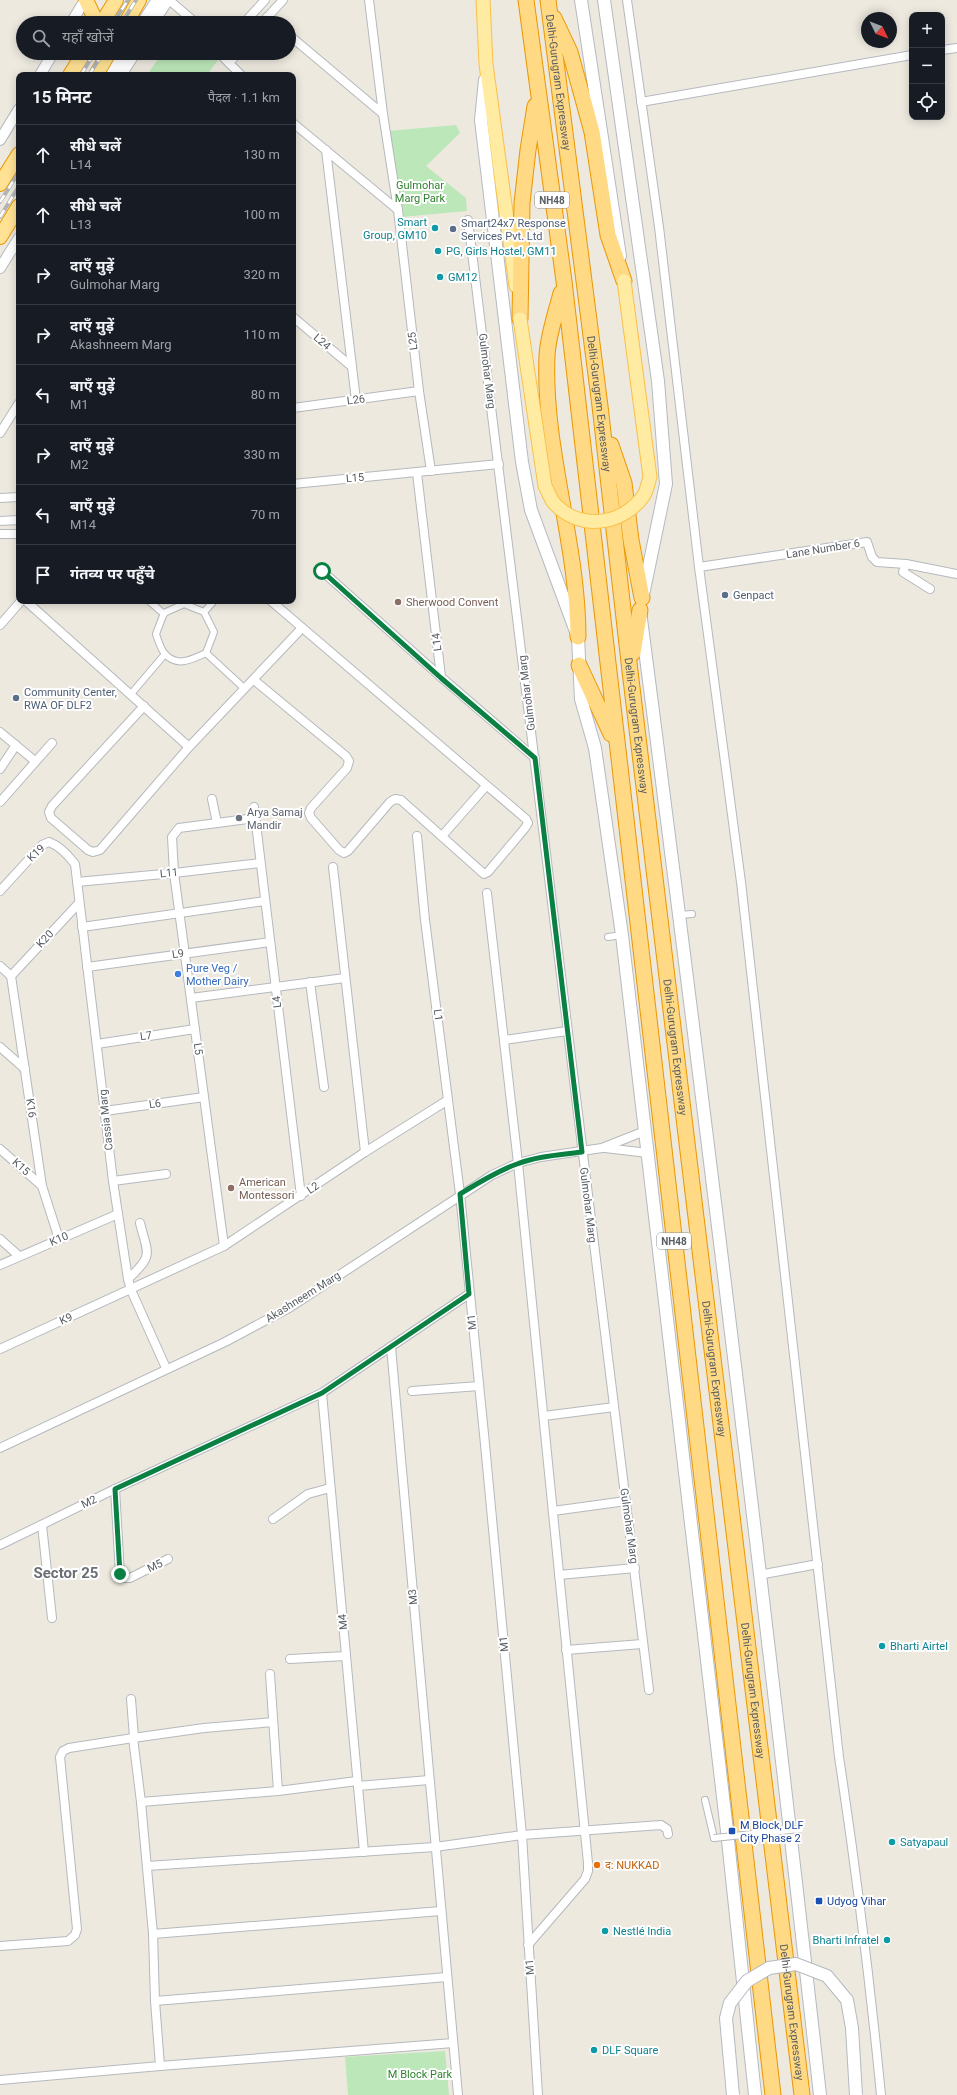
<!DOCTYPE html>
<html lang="hi">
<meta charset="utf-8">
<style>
:root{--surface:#171b24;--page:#242831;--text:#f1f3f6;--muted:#9ea1a6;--line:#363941}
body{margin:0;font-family:Roboto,"Noto Sans Devanagari",sans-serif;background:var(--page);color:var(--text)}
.controls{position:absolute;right:12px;top:12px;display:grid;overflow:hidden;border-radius:8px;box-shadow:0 2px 10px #0003}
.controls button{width:36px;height:36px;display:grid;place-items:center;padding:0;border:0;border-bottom:1px solid var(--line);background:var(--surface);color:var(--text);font:20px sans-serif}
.compass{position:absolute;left:861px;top:12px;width:36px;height:36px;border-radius:50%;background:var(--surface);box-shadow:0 2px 10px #0003;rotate:133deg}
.stop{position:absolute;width:12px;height:12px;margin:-9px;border:3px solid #0b8043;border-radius:50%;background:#fff}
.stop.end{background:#0b8043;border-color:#fff;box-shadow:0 1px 4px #0008}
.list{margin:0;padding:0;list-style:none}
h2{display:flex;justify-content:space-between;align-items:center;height:52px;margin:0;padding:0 16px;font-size:17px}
h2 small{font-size:13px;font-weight:400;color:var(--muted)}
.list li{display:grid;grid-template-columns:26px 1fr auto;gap:12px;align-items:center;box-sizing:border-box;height:60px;padding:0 16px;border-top:1px solid var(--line)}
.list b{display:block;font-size:15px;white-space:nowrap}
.list p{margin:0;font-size:13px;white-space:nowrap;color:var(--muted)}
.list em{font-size:13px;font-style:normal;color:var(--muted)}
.icon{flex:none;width:22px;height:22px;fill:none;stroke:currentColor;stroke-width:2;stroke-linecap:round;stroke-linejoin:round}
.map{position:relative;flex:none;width:957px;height:2095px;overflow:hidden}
.search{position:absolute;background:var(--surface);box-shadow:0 2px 10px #0003;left:16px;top:16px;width:280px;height:44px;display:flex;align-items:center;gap:10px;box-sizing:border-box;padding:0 14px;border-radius:22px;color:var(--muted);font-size:15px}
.panel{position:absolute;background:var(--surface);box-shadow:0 2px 10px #0003;left:16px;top:72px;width:280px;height:532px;border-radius:8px}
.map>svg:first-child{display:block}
</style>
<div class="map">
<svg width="957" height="2095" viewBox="0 0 957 2095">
<rect width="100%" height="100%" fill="#ede9df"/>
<!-- green -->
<g fill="#bce7b9">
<polygon points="162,53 208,53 218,60 207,75 147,75"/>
<polygon points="456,125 460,133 426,166 466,198 467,211 401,217 388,131"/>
<polygon points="445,2051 449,2095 348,2095 345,2057"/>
</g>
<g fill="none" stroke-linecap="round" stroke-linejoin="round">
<defs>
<g id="pedestrian">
<polyline points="149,601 164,614"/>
<path d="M184 604 204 612 214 632 206 653C192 659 178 668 165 654 161 650 158 640 156 634L164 613Z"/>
<polyline points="204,612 214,601"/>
<polyline points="206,653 245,689"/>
<polyline points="131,694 165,654"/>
<polyline points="679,915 692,914"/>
<polyline points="608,937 622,935"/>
<polyline points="705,1800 714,1838"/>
</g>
<g id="minor">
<polyline points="169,0 196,23"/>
<polyline points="369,0 383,114 398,210 419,391 431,471"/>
<path d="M627 0 659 227 699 567 741 882 839 1757C856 1869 870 1982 881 2095"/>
<polyline points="267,17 275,23"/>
<polyline points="244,23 265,0"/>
<polyline points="262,23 283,0"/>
<polyline points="289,35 383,114"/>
<polyline points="942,50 957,48"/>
<polyline points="219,53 229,63"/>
<polyline points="238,53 229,63 241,75"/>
<polyline points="641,102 912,55"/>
<polyline points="293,123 398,210"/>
<polyline points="326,150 356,400"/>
<polyline points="468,220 649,1690"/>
<polyline points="293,317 351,366"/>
<polyline points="293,408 419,391"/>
<polyline points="0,433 19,403"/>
<polyline points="417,473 441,677"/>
<polyline points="293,484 499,464"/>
<polyline points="0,498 19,497"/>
<polyline points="0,521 19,520"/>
<polyline points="0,534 19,534"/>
<polyline points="906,564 903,572 930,589"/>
<polyline points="699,567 867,542 872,557 877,562 906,564 957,574"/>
<polyline points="322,571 441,677 535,758"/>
<polyline points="26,601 189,747"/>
<polyline points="0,625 21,601"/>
<polyline points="254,680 346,756 349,761 347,768 311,808 309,813 311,818 339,850 344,853 348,851 390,802 395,799 401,800 484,874 488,872 525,828 528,823 526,819 271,601"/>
<polyline points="144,706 52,806 49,812 51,818 88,850 93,852 100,850 189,747 302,628"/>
<polyline points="0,732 35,761"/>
<polyline points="0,769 16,745"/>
<polyline points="212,799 217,823"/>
<polyline points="0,802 52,743"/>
<polyline points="254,807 301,1196"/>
<polyline points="417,836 425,920 460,1194 484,1434 522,1835 538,2095"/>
<polyline points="442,836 486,786"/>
<polyline points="333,867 365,1152"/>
<polyline points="77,882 174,873 260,863"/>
<path d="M0 891 42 845 49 842C60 846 68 855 75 864L113 1181 128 1279 131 1290 166 1368"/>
<polyline points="487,893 518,1163 588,1863 588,1871 585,1879 528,1945"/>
<polyline points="82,927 265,901"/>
<polyline points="0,966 11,976"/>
<polyline points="87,967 270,942"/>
<polyline points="11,976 42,1186 59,1239"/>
<polyline points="11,976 79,903"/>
<polyline points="310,982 324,1087"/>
<polyline points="191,998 345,978"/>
<polyline points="504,1040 567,1031"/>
<polyline points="97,1044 195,1029"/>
<polyline points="0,1047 25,1069"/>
<polyline points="105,1111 204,1097"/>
<polyline points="605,1148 648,1153"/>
<polyline points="0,1149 42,1186"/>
<polyline points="113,1181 166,1174"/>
<polyline points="0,1239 19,1256"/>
<polyline points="224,1246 174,873 172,837 179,828 255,818"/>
<polyline points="0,1265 118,1214"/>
<path d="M128 1279C154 1255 148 1255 140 1223"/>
<polyline points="391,1347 458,2095"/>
<polyline points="0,1349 224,1246 365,1152 448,1100"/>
<polyline points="412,1391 479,1386"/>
<polyline points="322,1393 364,1852"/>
<polyline points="544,1416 614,1407"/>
<polyline points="0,1448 225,1342 289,1308 492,1175 518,1163 541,1157 602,1148 645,1131"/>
<polyline points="115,1489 120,1574 125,1578 130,1578 168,1559"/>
<polyline points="553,1511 626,1501"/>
<polyline points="273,1519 308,1494 330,1488"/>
<polyline points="42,1525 52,1618"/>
<polyline points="0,1545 115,1489 322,1393 469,1294"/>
<polyline points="559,1575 635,1568"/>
<polyline points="759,1575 818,1564"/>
<polyline points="566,1650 642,1644"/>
<polyline points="290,1659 346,1656"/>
<polyline points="270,1674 278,1791"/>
<polyline points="131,1699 134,1737"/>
<polyline points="358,1786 429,1780"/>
<polyline points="141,1802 278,1791 357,1781"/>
<polyline points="147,1866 435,1847 522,1835 661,1825 667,1829 668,1834"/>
<polyline points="153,1934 441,1911"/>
<polyline points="0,1946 68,1941 75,1935 77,1929 60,1757 63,1751 69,1748 133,1738"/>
<polyline points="155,2001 447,1977"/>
<polyline points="160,2066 453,2043"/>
<polyline points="0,2080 160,2066 155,2001 153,1934 141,1802 133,1738 204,1728 273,1722"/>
</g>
<g id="tertiary">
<polyline points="71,23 85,0"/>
<polyline points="153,23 168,0"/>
<polyline points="40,75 53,53"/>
<polyline points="121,75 135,53"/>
<polyline points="0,140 19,109"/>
<polyline points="0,268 19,238"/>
</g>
<g id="secondary">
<polyline points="581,0 620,256"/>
<polyline points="604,0 658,381 666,484 643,595"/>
<polyline points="143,23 158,0"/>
<polyline points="112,75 125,53"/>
<polyline points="485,80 481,120 522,462 531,510 578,637 581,699 595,748 622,935 727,1831 755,2095"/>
<path d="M641 619C705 1110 765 1602 820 2095"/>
</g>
<polyline id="primary" points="483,0 486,64 516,286"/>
<g id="trunk">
<polyline points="86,0 97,23"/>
<polyline points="102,23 116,0"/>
<polyline points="126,23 139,0"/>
<polyline points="70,75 84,53"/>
<polyline points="96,75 109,53"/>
<polyline points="0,184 19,154"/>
<polyline points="0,237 19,206"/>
</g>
<g id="motorway">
<polyline points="526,0 564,281 773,2095"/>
<path id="s1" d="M548 0 600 406 630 671 802 2095"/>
<polyline points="554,18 570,52 586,110 592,132 608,235 624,281"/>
<path d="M561 293C556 313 548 335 547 356 543 450 578 542 578 637"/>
<polyline points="520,319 522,203 528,150 535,106"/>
<polyline points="611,445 624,483 631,540 642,598"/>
<polyline points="633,653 640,610"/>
<polyline points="579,665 611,734"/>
</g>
</defs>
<!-- pedestrian casing -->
<use href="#pedestrian" stroke="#b5b9be" stroke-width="8"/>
<!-- minor casing -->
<use href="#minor" stroke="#b5b9be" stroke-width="10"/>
<!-- tertiary casing -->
<use href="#tertiary" stroke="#b5b9be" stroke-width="12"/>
<!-- secondary casing -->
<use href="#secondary" stroke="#b5bac0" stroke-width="14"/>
<!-- primary casing -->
<use href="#primary" stroke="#fbc04a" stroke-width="15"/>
<!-- trunk casing -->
<use href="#trunk" stroke="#ec9600" stroke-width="16"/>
<!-- motorway casing -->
<use href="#motorway" stroke="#ec9600" stroke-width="17"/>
<!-- pedestrian -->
<use href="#pedestrian" stroke="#fff" stroke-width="6"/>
<!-- minor -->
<use href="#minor" stroke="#fff" stroke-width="8"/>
<!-- tertiary -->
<use href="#tertiary" stroke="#fff" stroke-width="10"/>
<!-- secondary -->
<use href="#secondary" stroke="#fff" stroke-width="12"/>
<!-- primary -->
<use href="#primary" stroke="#ffeba2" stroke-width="13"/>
<!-- trunk -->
<use href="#trunk" stroke="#ffe293" stroke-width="14"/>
<!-- motorway -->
<use href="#motorway" stroke="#ffd984" stroke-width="15"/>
<defs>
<g id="rail">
<polyline points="113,23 128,0"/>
<polyline points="122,23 136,0"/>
<polyline points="81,75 94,53"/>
<polyline points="89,75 103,53"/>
<polyline points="0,202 19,172"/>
<polyline points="0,217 19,186"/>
</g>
</defs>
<!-- rail casing -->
<use href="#rail" stroke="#b2b3b3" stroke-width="4"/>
<!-- rail -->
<use href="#rail" stroke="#fff" stroke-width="2.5" stroke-dasharray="8" stroke-linecap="butt"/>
<defs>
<polyline id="pedestrian-bridge" points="714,1838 800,1829"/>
<polyline id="secondary-bridge" points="733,2095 726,2018 730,2003 747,1981 769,1968 796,1964 827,1976 847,2000 852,2028 856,2095"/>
<path id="primary-bridge" d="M520 319 545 486C548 491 550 498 554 503 579 531 623 526 644 495 647 490 648 483 650 477L624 281"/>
</defs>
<!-- pedestrian-bridge casing -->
<use href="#pedestrian-bridge" stroke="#b5b9be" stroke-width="8" stroke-linecap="butt"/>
<!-- secondary-bridge casing -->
<use href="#secondary-bridge" stroke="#b5bac0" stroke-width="14" stroke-linecap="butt"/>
<!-- primary-bridge casing -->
<use href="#primary-bridge" stroke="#fbc04a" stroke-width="15" stroke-linecap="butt"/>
<!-- pedestrian-bridge -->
<use href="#pedestrian-bridge" stroke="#fff" stroke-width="6"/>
<!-- secondary-bridge -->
<use href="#secondary-bridge" stroke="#fff" stroke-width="12"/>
<!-- primary-bridge -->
<use href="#primary-bridge" stroke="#ffeba2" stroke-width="13"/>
</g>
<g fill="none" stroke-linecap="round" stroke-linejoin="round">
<!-- route -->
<path stroke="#0b8043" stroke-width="5" d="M120 1574 115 1489 322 1393 469 1294 460 1194C478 1183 497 1171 517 1164 538 1156 560 1155 582 1152L535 758 441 678 322 571"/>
</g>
<!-- markers -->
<g fill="#0f9aa8" stroke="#fff" stroke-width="1.5">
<circle cx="435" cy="228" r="4"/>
<circle cx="438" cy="251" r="4"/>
<circle cx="440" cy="277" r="4"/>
<circle cx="882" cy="1646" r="4"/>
<circle cx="892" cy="1842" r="4"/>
<circle cx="605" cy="1931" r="4"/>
<circle cx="887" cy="1940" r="4"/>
<circle cx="594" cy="2050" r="4"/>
</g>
<g fill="#5c6f8a" stroke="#fff" stroke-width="1.5">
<circle cx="453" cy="229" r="4"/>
<circle cx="725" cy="595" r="4"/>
<circle cx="16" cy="698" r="4"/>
</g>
<g fill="#8d6e63" stroke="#fff" stroke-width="1.5">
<circle cx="398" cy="602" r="4"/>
<circle cx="231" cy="1188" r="4"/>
</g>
<circle fill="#6b7280" stroke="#fff" stroke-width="1.5" cx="239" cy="818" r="4"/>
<circle fill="#3f7fe0" stroke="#fff" stroke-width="1.5" cx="178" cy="974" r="4"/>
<g fill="#1a4fb4" stroke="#fff" stroke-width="1.5">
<rect x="728" y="1827" width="8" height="8" rx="2"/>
<rect x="815" y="1897" width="8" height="8" rx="2"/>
</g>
<circle fill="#e8710a" stroke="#fff" stroke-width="1.5" cx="597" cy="1865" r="4"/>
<g text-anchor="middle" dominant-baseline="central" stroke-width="4" stroke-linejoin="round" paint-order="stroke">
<!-- shield labels -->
<g fill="#fff" stroke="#8a8e91" stroke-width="1">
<rect x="535" y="192" width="34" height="16" rx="3"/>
<rect x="657" y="1233" width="34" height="16" rx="3"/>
</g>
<g font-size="10" font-weight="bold" fill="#585d62">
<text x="552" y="200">NH48</text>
<text x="674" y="1241">NH48</text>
</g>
<!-- street labels -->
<g font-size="11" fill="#585d62" stroke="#fff">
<text stroke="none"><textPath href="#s1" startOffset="83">Delhi-Gurugram Expressway</textPath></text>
<text transform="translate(413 341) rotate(-97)">L25</text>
<text transform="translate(322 342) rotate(40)">L24</text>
<text transform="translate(487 371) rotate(83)">Gulmohar Marg</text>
<text transform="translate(356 400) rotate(-7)">L26</text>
<text stroke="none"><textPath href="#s1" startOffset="407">Delhi-Gurugram Expressway</textPath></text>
<text transform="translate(355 478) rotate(-5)">L15</text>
<text transform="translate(823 549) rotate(-9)">Lane Number 6</text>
<text transform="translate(437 642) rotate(-97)">L14</text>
<text transform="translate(527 693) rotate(-97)">Gulmohar Marg</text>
<text stroke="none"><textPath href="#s1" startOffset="731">Delhi-Gurugram Expressway</textPath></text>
<text transform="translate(36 853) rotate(-44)">K19</text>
<text transform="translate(169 873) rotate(-6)">L11</text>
<text transform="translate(45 939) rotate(-47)">K20</text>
<text transform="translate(178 954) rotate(-8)">L9</text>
<text transform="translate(277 1002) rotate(-97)">L4</text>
<text transform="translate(438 1015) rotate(83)">L1</text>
<text transform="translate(146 1036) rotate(-8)">L7</text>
<text stroke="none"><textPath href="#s1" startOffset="1055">Delhi-Gurugram Expressway</textPath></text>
<text transform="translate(198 1049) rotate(82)">L5</text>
<text transform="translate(155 1104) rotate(-8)">L6</text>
<text transform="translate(31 1108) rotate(82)">K16</text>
<text transform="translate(106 1120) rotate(-96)">Cassia Marg</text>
<text transform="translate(21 1167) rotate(41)">K15</text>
<text transform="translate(313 1188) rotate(-34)">L2</text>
<text transform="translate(588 1205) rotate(83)">Gulmohar Marg</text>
<text transform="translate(59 1239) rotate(-23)">K10</text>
<text transform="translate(303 1297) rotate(-32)">Akashneem Marg</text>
<text transform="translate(66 1319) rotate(-24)">K9</text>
<text transform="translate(472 1322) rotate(-96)">M1</text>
<text stroke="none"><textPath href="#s1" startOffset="1379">Delhi-Gurugram Expressway</textPath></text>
<text transform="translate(89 1502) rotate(-26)">M2</text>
<text transform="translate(629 1526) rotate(82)">Gulmohar Marg</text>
<text transform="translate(155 1566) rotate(-26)">M5</text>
<text transform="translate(413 1597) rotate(-95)">M3</text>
<text transform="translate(343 1622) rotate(-95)">M4</text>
<text transform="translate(504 1644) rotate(-95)">M1</text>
<text stroke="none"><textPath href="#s1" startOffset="1703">Delhi-Gurugram Expressway</textPath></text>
<text transform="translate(530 1967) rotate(-94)">M1</text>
<text stroke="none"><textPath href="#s1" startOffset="2027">Delhi-Gurugram Expressway</textPath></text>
</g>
<!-- park labels -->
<g font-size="11" fill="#2e842e" stroke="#fff">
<text x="420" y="185">Gulmohar<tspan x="420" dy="13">Marg Park</tspan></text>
<text x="420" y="2074">M Block Park</text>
</g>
<!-- culture labels -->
<g font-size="11" fill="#0d838f" stroke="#fff" text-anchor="start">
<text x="427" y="222" text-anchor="end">Smart<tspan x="427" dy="13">Group, GM10</tspan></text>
<text x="446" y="251">PG, Girls Hostel, GM11</text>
<text x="448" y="277">GM12</text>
<text x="890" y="1646">Bharti Airtel</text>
<text x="900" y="1842">Satyapaul</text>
<text x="613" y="1931">Nestlé India</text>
<text x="879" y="1940" text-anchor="end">Bharti Infratel</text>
<text x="602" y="2050">DLF Square</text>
</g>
<!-- service labels -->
<g font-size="11" fill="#4e5e75" stroke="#fff" text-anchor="start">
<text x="461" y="223">Smart24x7 Response<tspan x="461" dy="13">Services Pvt. Ltd</tspan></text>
<text x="733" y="595">Genpact</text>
<text x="24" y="692">Community Center,<tspan x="24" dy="13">RWA OF DLF2</tspan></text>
</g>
<!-- education labels -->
<g font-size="11" fill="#785e54" stroke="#fff" text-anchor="start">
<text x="406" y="602">Sherwood Convent</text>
<text x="239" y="1182">American<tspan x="239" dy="13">Montessori</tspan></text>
</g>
<!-- worship labels -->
<g font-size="11" fill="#5b616d" stroke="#fff" text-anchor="start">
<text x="247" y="812">Arya Samaj<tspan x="247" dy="13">Mandir</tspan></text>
</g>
<!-- shop labels -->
<g font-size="11" fill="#366cbe" stroke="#fff" text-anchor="start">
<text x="186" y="968">Pure Veg /<tspan x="186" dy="13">Mother Dairy</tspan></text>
</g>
<!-- transit labels -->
<g font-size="11" fill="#164399" stroke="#fff" text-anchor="start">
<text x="740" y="1825">M Block, DLF<tspan x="740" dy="13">City Phase 2</tspan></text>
<text x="827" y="1901">Udyog Vihar</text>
</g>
<!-- food labels -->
<g font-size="11" fill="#c56008" stroke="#fff" text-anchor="start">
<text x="605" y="1865">द: NUKKAD</text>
</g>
<!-- district labels -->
<g font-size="15" font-weight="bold" fill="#696f74" stroke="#fff">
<text x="66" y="1573">Sector 25</text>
</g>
</g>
</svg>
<div class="controls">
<button>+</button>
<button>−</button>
<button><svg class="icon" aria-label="locate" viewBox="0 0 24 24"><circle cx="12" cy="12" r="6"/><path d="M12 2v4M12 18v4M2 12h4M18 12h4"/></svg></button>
</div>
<svg class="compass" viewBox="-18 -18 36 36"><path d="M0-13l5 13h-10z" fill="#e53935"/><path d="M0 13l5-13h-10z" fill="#9ea1a6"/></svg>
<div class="stop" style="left:322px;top:571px"></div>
<div class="stop end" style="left:120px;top:1574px"></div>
<div class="search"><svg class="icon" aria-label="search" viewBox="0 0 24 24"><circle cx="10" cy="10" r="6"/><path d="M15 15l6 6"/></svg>यहाँ खोजें</div>
<section class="panel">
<h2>15 मिनट<small>पैदल · 1.1 km</small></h2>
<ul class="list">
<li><svg class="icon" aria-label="ahead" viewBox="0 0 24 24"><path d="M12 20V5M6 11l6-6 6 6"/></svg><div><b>सीधे चलें</b><p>L14</p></div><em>130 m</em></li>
<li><svg class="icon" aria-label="ahead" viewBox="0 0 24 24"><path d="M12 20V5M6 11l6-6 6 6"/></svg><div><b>सीधे चलें</b><p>L13</p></div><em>100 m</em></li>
<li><svg class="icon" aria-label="right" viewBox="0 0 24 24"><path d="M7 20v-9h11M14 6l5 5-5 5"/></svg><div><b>दाएँ मुड़ें</b><p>Gulmohar Marg</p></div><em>320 m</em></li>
<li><svg class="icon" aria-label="right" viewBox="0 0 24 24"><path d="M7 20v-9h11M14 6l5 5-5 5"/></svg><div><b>दाएँ मुड़ें</b><p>Akashneem Marg</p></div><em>110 m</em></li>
<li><svg class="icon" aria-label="left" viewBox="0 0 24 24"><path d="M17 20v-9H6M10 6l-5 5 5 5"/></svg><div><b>बाएँ मुड़ें</b><p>M1</p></div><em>80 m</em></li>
<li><svg class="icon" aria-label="right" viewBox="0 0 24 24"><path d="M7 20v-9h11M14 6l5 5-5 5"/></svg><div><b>दाएँ मुड़ें</b><p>M2</p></div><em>330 m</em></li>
<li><svg class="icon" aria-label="left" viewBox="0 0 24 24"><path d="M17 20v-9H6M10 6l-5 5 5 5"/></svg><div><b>बाएँ मुड़ें</b><p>M14</p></div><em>70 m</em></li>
<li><svg class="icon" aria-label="arrive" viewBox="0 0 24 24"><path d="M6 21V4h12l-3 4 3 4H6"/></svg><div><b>गंतव्य पर पहुँचे</b></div></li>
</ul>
</section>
</div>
